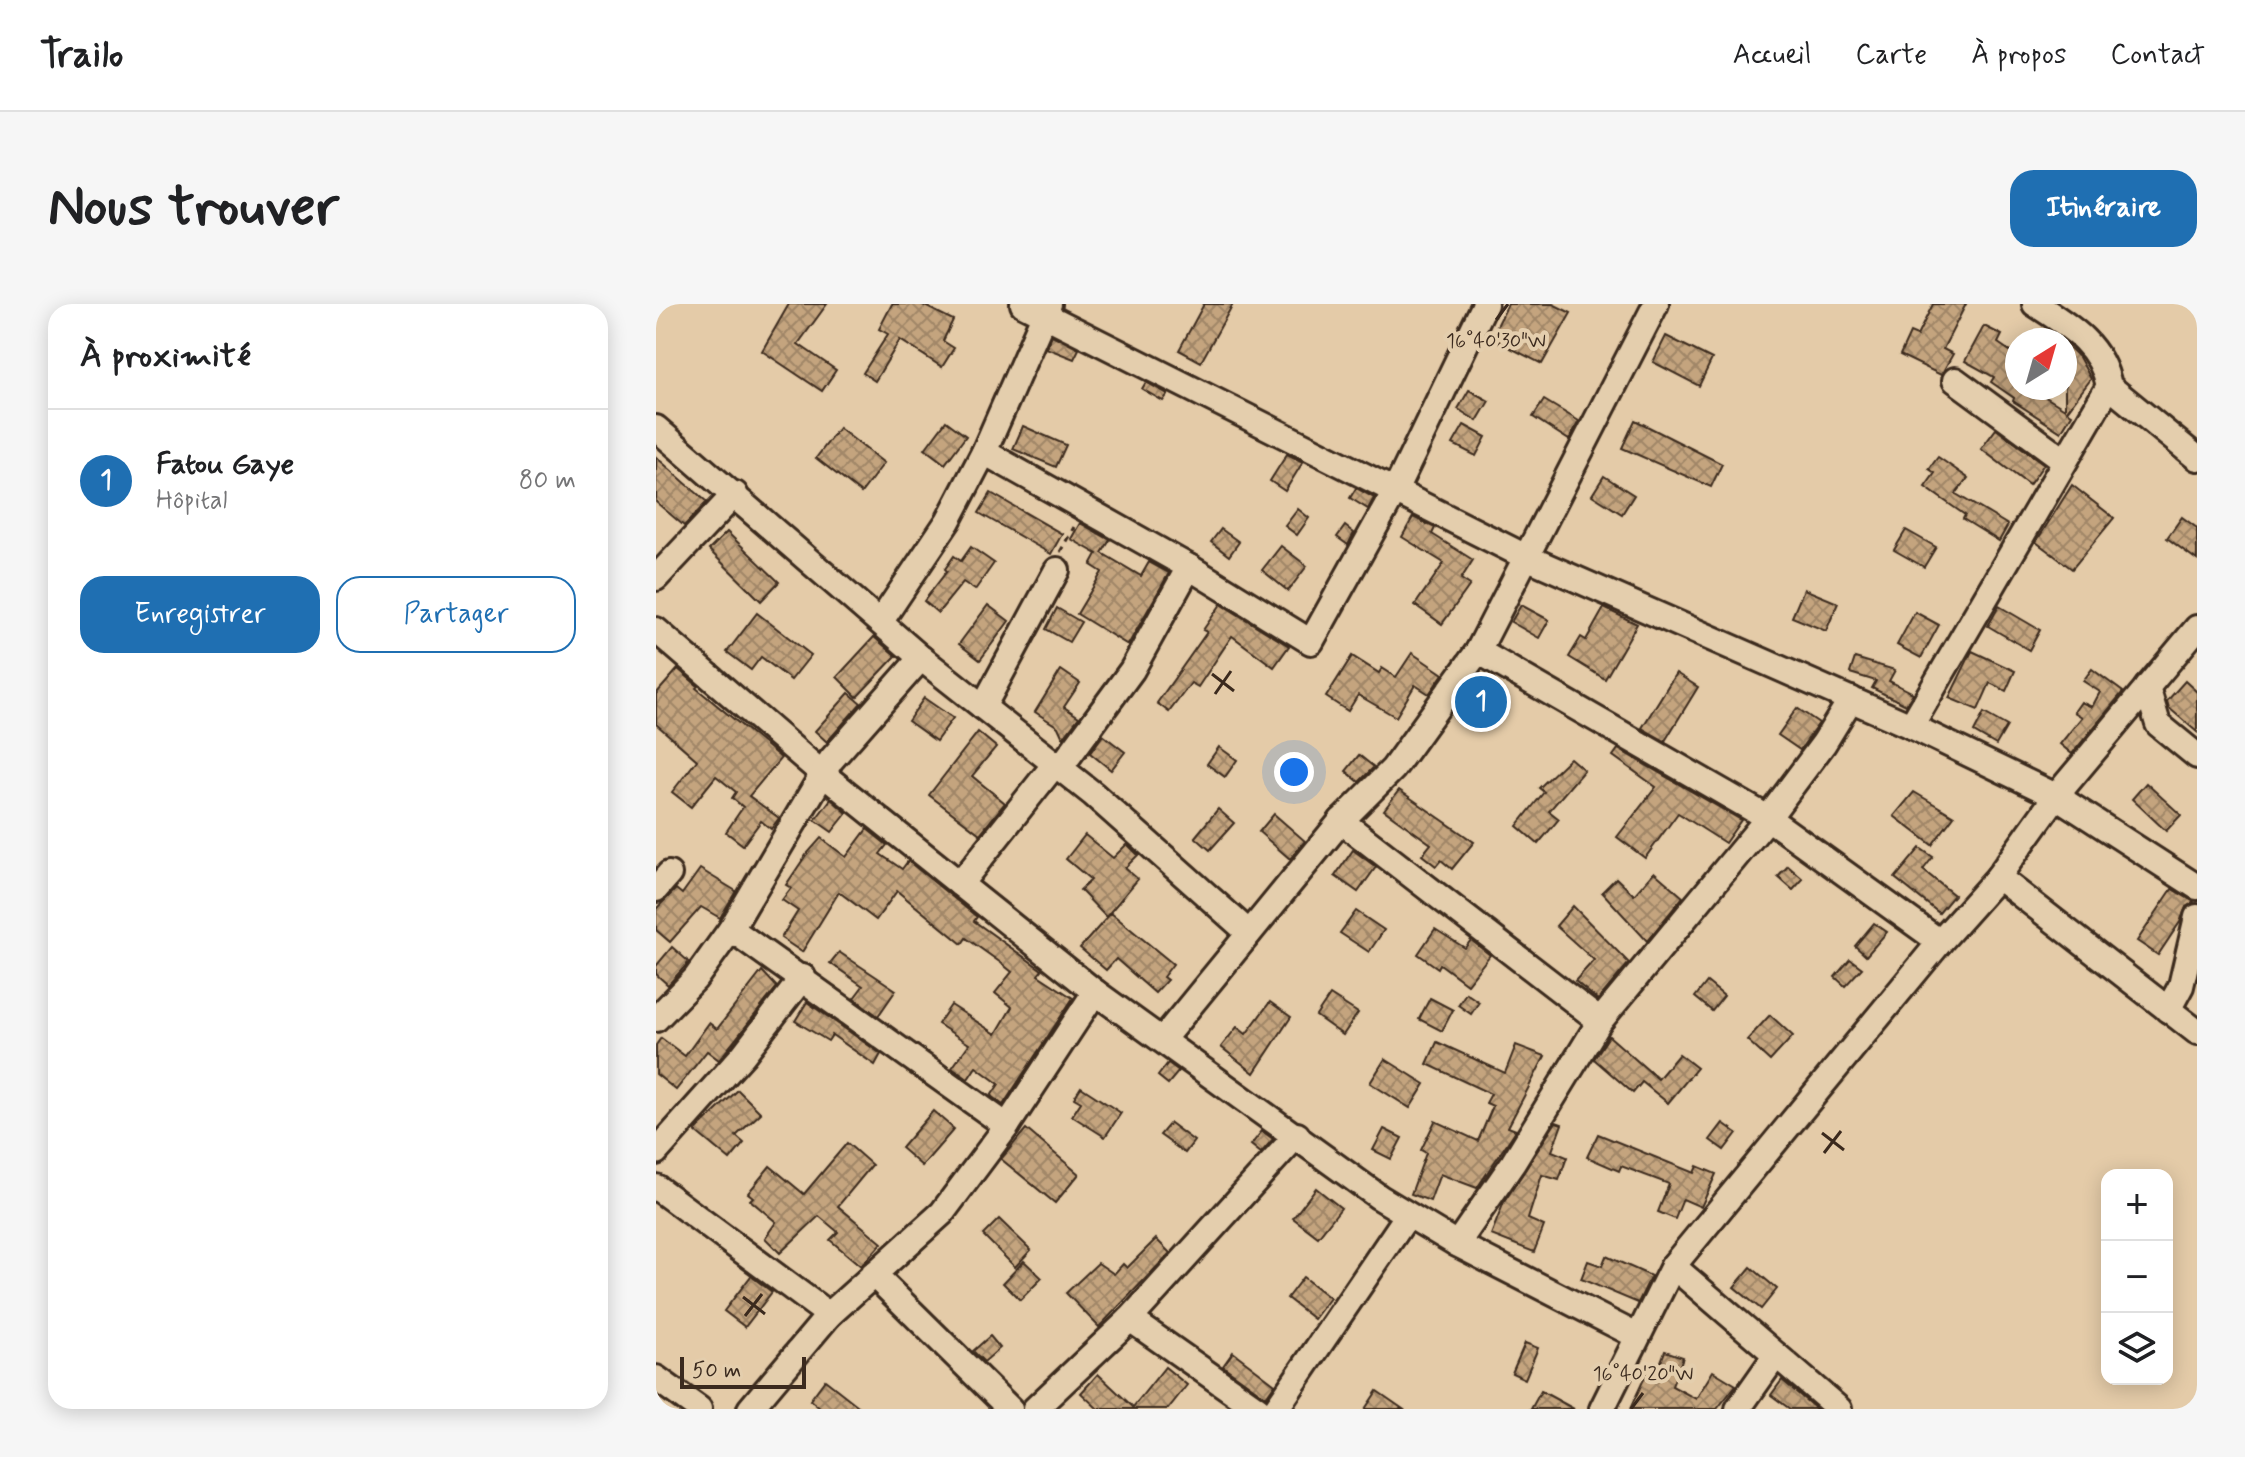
<!DOCTYPE html>
<html lang="fr">
<meta charset="utf-8">
<style>
:root{--surface:#fff;--page:#f6f6f6;--text:#202124;--muted:#757577;--line:#e0e0e0;--accent:#1f6fb2}
body{margin:0;font-family:Mynerve,sans-serif;background:var(--page);color:var(--text)}
.controls{position:absolute;right:24px;bottom:24px;display:grid;overflow:hidden;border-radius:16px;box-shadow:0 4px 20px #0003}
.controls button{width:72px;height:72px;display:grid;place-items:center;padding:0;border:0;border-bottom:2px solid var(--line);background:var(--surface);color:var(--text);font:40px sans-serif}
.compass{position:absolute;left:1349px;top:24px;width:72px;height:72px;border-radius:50%;background:var(--surface);box-shadow:0 4px 20px #0003;rotate:37deg}
.scale{position:absolute;left:24px;bottom:20px;width:126px;box-sizing:border-box;padding-left:8px;border:4px solid #3b2a1e;border-top:0;font-size:22px;line-height:28px;white-space:nowrap;color:#3b2a1e;-webkit-text-stroke:6px #e4cead;paint-order:stroke}
.you{position:absolute;left:638px;top:468px;width:28px;height:28px;margin:-20px;border:6px solid #fff;border-radius:50%;background:#1a73e8;box-shadow:0 0 0 12px #1a73e833}
.badge{display:grid;place-items:center;width:52px;height:52px;border-radius:50%;background:var(--accent);color:#fff;font-size:26px;font-weight:700}
.pin{position:absolute;translate:-50% -50%;border:4px solid #fff;box-shadow:0 2px 8px #0006}
.list{margin:0;padding:0;list-style:none}
h2{display:flex;justify-content:space-between;align-items:center;height:104px;margin:0;padding:0 32px;font-size:34px}
h2 small{font-size:26px;font-weight:400;color:var(--muted)}
.list li{display:grid;grid-template-columns:52px 1fr auto;gap:24px;align-items:center;box-sizing:border-box;height:144px;padding:0 32px;border-top:2px solid var(--line)}
.list b{display:block;font-size:30px;white-space:nowrap}
.list p{margin:0;font-size:26px;white-space:nowrap;color:var(--muted)}
.list em{font-size:26px;font-style:normal;color:var(--muted)}
.actions{display:flex;gap:16px;padding:24px 32px}
.actions a{flex:1;padding:18px 0;border:2px solid var(--accent);border-radius:24px;text-align:center;font-size:28px;color:var(--accent)}
.actions .main{background:var(--accent);color:#fff}
.icon{flex:none;width:44px;height:44px;fill:none;stroke:currentColor;stroke-width:2;stroke-linecap:round;stroke-linejoin:round}
.map{position:relative;flex:none;width:1541px;height:1105px;overflow:hidden;border-radius:24px}
header{display:flex;align-items:center;gap:48px;box-sizing:border-box;height:112px;padding:0 40px;background:var(--surface);border-bottom:2px solid var(--line)}
header strong{font-size:38px}
nav{display:flex;gap:44px;margin-inline-start:auto;font-size:28px}
.intro{display:flex;align-items:center;justify-content:space-between;box-sizing:border-box;height:192px;padding:0 48px}
h1{margin:0;font-size:56px}
.button{padding:20px 36px;border-radius:24px;background:var(--accent);color:#fff;font-size:28px;font-weight:700}
main{display:flex;gap:48px;padding:0 48px}
aside{flex:1;background:var(--surface);border-radius:24px;box-shadow:0 4px 20px #0003}
.map>svg:first-child{display:block}
</style>
<header>
<strong>Trailo</strong>
<nav><a>Accueil</a><a>Carte</a><a>À propos</a><a>Contact</a></nav>
</header>
<div class="intro"><h1>Nous trouver</h1><a class="button">Itinéraire</a></div>
<main>
<aside>
<h2>À proximité<small></small></h2>
<ul class="list">
<li><span class="badge">1</span><div><b>Fatou Gaye</b><p>Hôpital</p></div><em>80 m</em></li>
</ul>
<div class="actions"><a class="main">Enregistrer</a><a>Partager</a></div>
</aside>
<div class="map">
<svg width="1541" height="1105" viewBox="0 0 1541 1105">
<defs>
<pattern id="building-cross-hatch" width="8" height="8" patternUnits="userSpaceOnUse" patternTransform="scale(2)"><rect width="8" height="8" fill="#c4a47e"/><path d="M0 0l8 8M0 8l8-8" fill="none" stroke="#a08667"/></pattern>
</defs>
<rect width="100%" height="100%" fill="#e4cba8"/>
<filter id="ink" filterUnits="userSpaceOnUse"><feTurbulence type="fractalNoise" baseFrequency=".0125" numOctaves="2"/><feDisplacementMap in="SourceGraphic" scale="16" xChannelSelector="R" yChannelSelector="G"/><feConvolveMatrix kernelMatrix="1 2 1 2 8 2 1 2 1" color-interpolation-filters="sRGB"/></filter>
<g filter="url(#ink)">
<!-- building -->
<g fill="url(#building-cross-hatch)" stroke="#3b2a1e" stroke-width="2">
<polygon points="133,0 171,0 142,40 180,66 166,87 106,47"/>
<polygon points="236,0 265,0 297,16 287,37 298,44 286,63 244,36 219,77 207,69 232,30 223,25"/>
<polygon points="548,0 577,0 545,58 523,46"/>
<polygon points="852,0 897,0 915,9 886,60 835,34"/>
<polygon points="1277,0 1310,0 1287,45 1297,50 1285,71 1244,51 1254,29 1261,32"/>
<polygon points="1328,22 1346,31 1342,39 1361,52 1361,84 1375,84 1409,105 1409,39 1423,53 1435,75 1411,107 1416,110 1405,128 1357,97 1358,94 1335,78 1338,73 1309,57"/>
<polygon points="396,31 423,45 418,55 390,44"/>
<polygon points="1010,32 1056,55 1043,82 997,58"/>
<polygon points="490,78 512,90 507,97 486,85"/>
<polygon points="813,86 833,97 821,117 802,105"/>
<polygon points="888,96 923,117 913,136 877,113"/>
<polygon points="979,116 1066,160 1055,183 966,144"/>
<polygon points="290,117 310,132 289,160 269,145"/>
<polygon points="808,121 830,133 820,152 797,140"/>
<polygon points="367,122 410,141 400,163 357,145"/>
<polygon points="183,124 228,159 205,189 160,154"/>
<polygon points="1340,125 1388,160 1373,181 1325,145"/>
<polygon points="631,150 647,158 629,187 614,177"/>
<polygon points="0,153 51,198 28,222 0,198"/>
<polygon points="1282,153 1312,174 1300,190 1352,221 1343,237 1307,215 1309,211 1269,183 1279,169 1273,165"/>
<polygon points="948,172 978,191 966,210 936,191"/>
<polygon points="1416,181 1458,214 1416,265 1380,238"/>
<polygon points="700,184 718,194 712,205 694,194"/>
<polygon points="335,189 406,230 395,250 323,209"/>
<polygon points="642,205 653,214 641,231 629,222"/>
<polygon points="757,213 779,224 776,230 817,256 805,275 814,281 786,320 759,301 788,259 746,233"/>
<polygon points="1526,213 1541,224 1541,256 1511,234"/>
<polygon points="424,219 454,236 446,249 485,272 493,258 513,269 472,341 421,310 446,268 435,261 441,250 415,235"/>
<polygon points="689,222 698,229 692,241 681,233"/>
<polygon points="565,225 583,238 573,252 555,238"/>
<polygon points="1250,226 1280,243 1268,263 1238,246"/>
<polygon points="71,228 123,278 105,297 53,246"/>
<polygon points="625,242 651,262 632,287 606,266"/>
<polygon points="315,243 338,259 319,286 307,278 282,309 268,297 291,267 289,265 298,252 305,257"/>
<polygon points="1148,285 1182,299 1170,327 1136,313"/>
<polygon points="565,300 633,342 618,363 576,332 542,383 535,379 513,408 501,399 551,328 547,326"/>
<polygon points="332,301 353,317 324,356 303,340"/>
<polygon points="865,301 893,316 883,334 855,318"/>
<polygon points="1343,302 1384,326 1373,346 1332,322"/>
<polygon points="401,304 425,318 413,338 390,325"/>
<polygon points="948,304 981,320 949,375 913,353 925,333 930,336"/>
<polygon points="1259,308 1283,321 1265,354 1241,341"/>
<polygon points="101,309 155,351 135,376 105,353 95,366 71,348"/>
<polygon points="218,333 240,352 201,393 181,373"/>
<polygon points="1316,347 1359,367 1350,387 1334,379 1322,406 1293,394"/>
<polygon points="756,349 787,370 773,390 759,381 740,413 702,391 692,407 670,393 696,352 723,369 726,364 740,373"/>
<polygon points="1199,354 1239,366 1233,377 1257,389 1250,401 1216,384 1220,377 1194,369"/>
<polygon points="22,365 42,382 40,384 125,454 93,492 123,514 115,525 105,517 87,541 70,528 87,503 76,494 80,488 60,472 35,503 16,488 41,456 0,420 0,390"/>
<polygon points="1436,365 1467,388 1416,450 1404,440 1426,413 1418,408 1425,398 1436,403 1444,388 1427,377"/>
<polygon points="405,366 424,379 408,403 423,413 407,434 402,423 379,408"/>
<polygon points="1020,369 1042,383 1009,437 986,424"/>
<polygon points="1529,377 1541,388 1541,428 1513,404 1511,397"/>
<polygon points="193,389 205,399 171,438 159,427"/>
<polygon points="268,394 297,414 280,437 252,417"/>
<polygon points="1141,404 1163,419 1144,446 1122,431"/>
<polygon points="1328,409 1351,422 1340,441 1318,428"/>
<polygon points="322,428 340,443 316,472 349,499 324,530 273,491"/>
<polygon points="447,431 469,448 455,466 434,449"/>
<polygon points="563,443 581,456 569,473 551,460"/>
<polygon points="962,445 1085,516 1069,539 1022,509 989,554 961,533 1000,483 957,452"/>
<polygon points="703,451 718,463 703,478 690,467"/>
<polygon points="914,454 928,466 893,507 903,515 882,540 861,522 888,488 883,484"/>
<polygon points="1490,479 1525,511 1510,527 1476,495"/>
<polygon points="743,486 818,538 796,565 785,556 780,562 766,551 775,540 728,506"/>
<polygon points="1258,488 1298,512 1276,541 1238,512"/>
<polygon points="175,495 191,509 176,528 159,516"/>
<polygon points="562,505 578,519 554,546 539,533"/>
<polygon points="618,510 649,537 634,555 603,528"/>
<polygon points="211,525 231,541 224,550 246,565 252,557 321,613 318,617 386,666 382,671 417,694 347,801 335,792 343,780 320,763 312,775 296,764 313,740 282,720 295,701 340,730 356,703 339,689 356,668 345,659 310,634 306,640 241,587 220,616 183,588 146,648 125,634 142,607 126,596 135,584 130,581 150,551 165,534 190,553"/>
<polygon points="429,531 457,554 471,540 482,551 469,564 482,575 450,613 424,586 435,576 410,555"/>
<polygon points="1264,544 1277,553 1267,566 1298,591 1283,609 1239,574"/>
<polygon points="697,546 720,563 702,588 679,572"/>
<polygon points="1132,562 1147,575 1137,586 1122,573"/>
<polygon points="44,565 80,587 64,614 45,603 14,638 0,626 0,605 20,585 26,590"/>
<polygon points="998,568 1027,593 991,637 946,588 960,574 978,591"/>
<polygon points="1516,585 1538,598 1530,603 1524,618 1502,651 1481,637"/>
<polygon points="917,602 973,659 942,696 919,677 938,656 900,622"/>
<polygon points="700,607 728,626 713,648 684,629"/>
<polygon points="455,609 517,660 507,673 511,676 499,689 460,655 450,666 424,644"/>
<polygon points="1218,619 1231,628 1210,652 1199,642"/>
<polygon points="779,625 809,644 815,636 834,651 811,680 784,660 782,664 762,650"/>
<polygon points="16,643 33,658 12,681 0,670 0,662"/>
<polygon points="183,648 240,686 222,712 198,694 207,682 174,659"/>
<polygon points="1194,655 1206,664 1189,682 1179,673"/>
<polygon points="106,667 121,683 63,756 51,747 20,786 0,770 0,741 5,734 29,752 53,719 61,725"/>
<polygon points="1051,678 1068,692 1056,707 1039,693"/>
<polygon points="810,689 823,698 815,710 802,701"/>
<polygon points="674,691 702,709 687,731 660,712"/>
<polygon points="774,694 797,706 786,727 763,715"/>
<polygon points="151,698 225,750 219,761 176,731 172,737 139,717"/>
<polygon points="614,698 635,713 598,769 565,743 581,723 590,730"/>
<polygon points="1114,711 1137,732 1114,757 1091,736"/>
<polygon points="953,732 1002,775 1023,750 1041,764 1012,799 986,778 977,789 938,755"/>
<polygon points="781,738 849,769 860,741 889,752 852,823 860,826 821,884 784,870 774,897 755,890 770,849 765,846 779,817 822,837 837,802 830,799 835,790 771,760"/>
<polygon points="729,755 769,780 754,804 714,779"/>
<polygon points="512,759 523,767 512,780 502,772"/>
<polygon points="425,783 465,809 449,833 416,812 425,798 418,794"/>
<polygon points="82,786 105,809 80,832 88,839 74,856 39,827"/>
<polygon points="277,807 298,825 266,862 245,844"/>
<polygon points="900,818 906,820 896,847 911,853 903,876 886,871 872,915 888,922 878,948 835,931 848,898"/>
<polygon points="514,819 538,837 529,849 504,831"/>
<polygon points="1067,819 1081,829 1068,846 1054,836"/>
<polygon points="370,825 423,870 399,899 345,855"/>
<polygon points="728,825 746,834 735,855 717,846"/>
<polygon points="606,827 617,835 605,849 595,841"/>
<polygon points="942,830 1038,869 1041,862 1060,870 1045,903 1027,895 1019,915 1002,908 1013,880 965,862 963,867 931,853"/>
<polygon points="191,839 216,861 182,902 226,939 205,962 174,936 182,928 163,912 124,949 109,934 120,918 94,896 97,893 92,889 114,862 148,890"/>
<polygon points="660,884 685,904 662,933 637,914"/>
<polygon points="343,915 375,946 359,963 327,931"/>
<polygon points="500,935 514,949 443,1023 410,989 442,959 458,970 467,960 471,964"/>
<polygon points="950,952 995,972 982,999 925,975 932,957 946,962"/>
<polygon points="368,957 386,974 364,996 347,979"/>
<polygon points="1095,963 1121,985 1105,1005 1078,983"/>
<polygon points="95,972 116,988 89,1023 68,1007"/>
<polygon points="647,973 674,994 658,1015 631,994"/>
<polygon points="334,1032 344,1044 328,1058 317,1047"/>
<polygon points="869,1039 882,1044 869,1075 856,1069"/>
<polygon points="1009,1047 1027,1053 1016,1082 1040,1095 1057,1067 1080,1081 1061,1105 974,1105 993,1064 1001,1068"/>
<polygon points="577,1048 619,1080 610,1093 567,1062"/>
<polygon points="509,1063 531,1081 512,1105 442,1105 425,1089 442,1070 477,1103"/>
<polygon points="169,1076 206,1105 165,1105 154,1096"/>
<polygon points="1126,1076 1160,1105 1134,1105 1115,1091"/>
<polygon points="721,1087 747,1105 709,1105"/>
<polygon points="885,1087 918,1105 875,1105"/>
</g>
<g fill="none" stroke-linecap="round" stroke-linejoin="round">
<defs>
<g id="minor">
<polyline points="367,0 870,253 1255,422 1400,492 1541,583"/>
<path d="M1379 0C1413 22 1445 40 1453 82L1541 154"/>
<polyline points="1299,76 1408,156"/>
<polyline points="0,124 265,354 437,490 593,629"/>
<polyline points="328,148 533,263 655,338 738,189 829,0"/>
<polyline points="0,274 79,190"/>
<polyline points="225,317 292,217 328,148 393,0"/>
<polyline points="0,326 168,471 439,688 723,893 801,940 981,1032"/>
<polyline points="822,347 1112,514 1284,638"/>
<polyline points="1491,383 1502,420 1541,452"/>
<polyline points="327,403 401,266"/>
<polyline points="1255,422 1453,82"/>
<polyline points="404,464 476,366 533,263"/>
<polyline points="685,517 944,717"/>
<polyline points="1342,573 1541,728"/>
<polyline points="304,580 399,460"/>
<polyline points="0,585 13,570"/>
<polyline points="75,625 351,822"/>
<polyline points="1512,706 1525,682 1541,613"/>
<polyline points="0,715 39,675 75,625 175,456 265,354"/>
<polyline points="506,736 685,517 737,465 822,347 1000,0"/>
<polyline points="0,848 87,751 147,673"/>
<polyline points="0,883 173,1011"/>
<polyline points="801,940 857,859 944,717 1112,514 1168,439 1195,395"/>
<polyline points="1017,962 1183,1105"/>
<polyline points="217,970 354,1105"/>
<polyline points="474,1015 602,1105"/>
<polyline points="0,1074 43,1105"/>
<polyline points="94,1105 173,1011 286,909 351,822 439,688"/>
<polyline points="379,1105 474,1015 641,831"/>
<polyline points="620,1105 751,912"/>
<polyline points="946,1105 1017,962 1284,638 1342,573 1400,492 1541,324"/>
<polyline points="1082,1105 1120,1051"/>
</g>
</defs>
<!-- minor casing -->
<use href="#minor" stroke="#3b2a1e" stroke-width="30"/>
<!-- path -->
<polyline stroke="#3b2a1e" stroke-width="3" stroke-dasharray="6 6" stroke-linecap="butt" points="404,248 418,223"/>
<!-- minor -->
<use href="#minor" stroke="#e4cead" stroke-width="24"/>
</g>
</g>
<!-- ticks -->
<path fill="none" stroke="#3b2a1e" stroke-width="3" d="M840 16 852 0M556 370 578 387M559 390 575 367M1166 829 1188 846M1168 849 1185 827M87 993 109 1010M89 1012 106 990M975 1105 987 1089"/>
<g font-size="20" text-anchor="middle" fill="#3b2a1e" stroke="#e4cead" stroke-width="8" stroke-linejoin="round" paint-order="stroke">
<text x="840" y="43">16°40'30"W</text>
<text x="987" y="1076">16°40'20"W</text>
</g>
</svg>
<div class="controls">
<button>+</button>
<button>−</button>
<button><svg class="icon" aria-label="layers" viewBox="0 0 24 24"><path d="M12 4l9 5-9 5-9-5zM3 14l9 5 9-5"/></svg></button>
</div>
<svg class="compass" viewBox="-18 -18 36 36"><path d="M0-13l5 13h-10z" fill="#e53935"/><path d="M0 13l5-13h-10z" fill="#757577"/></svg>
<div class="scale">50 m</div>
<div class="you"></div>
<div class="pin badge" style="left:825px;top:398px">1</div>
</div>
</main>
